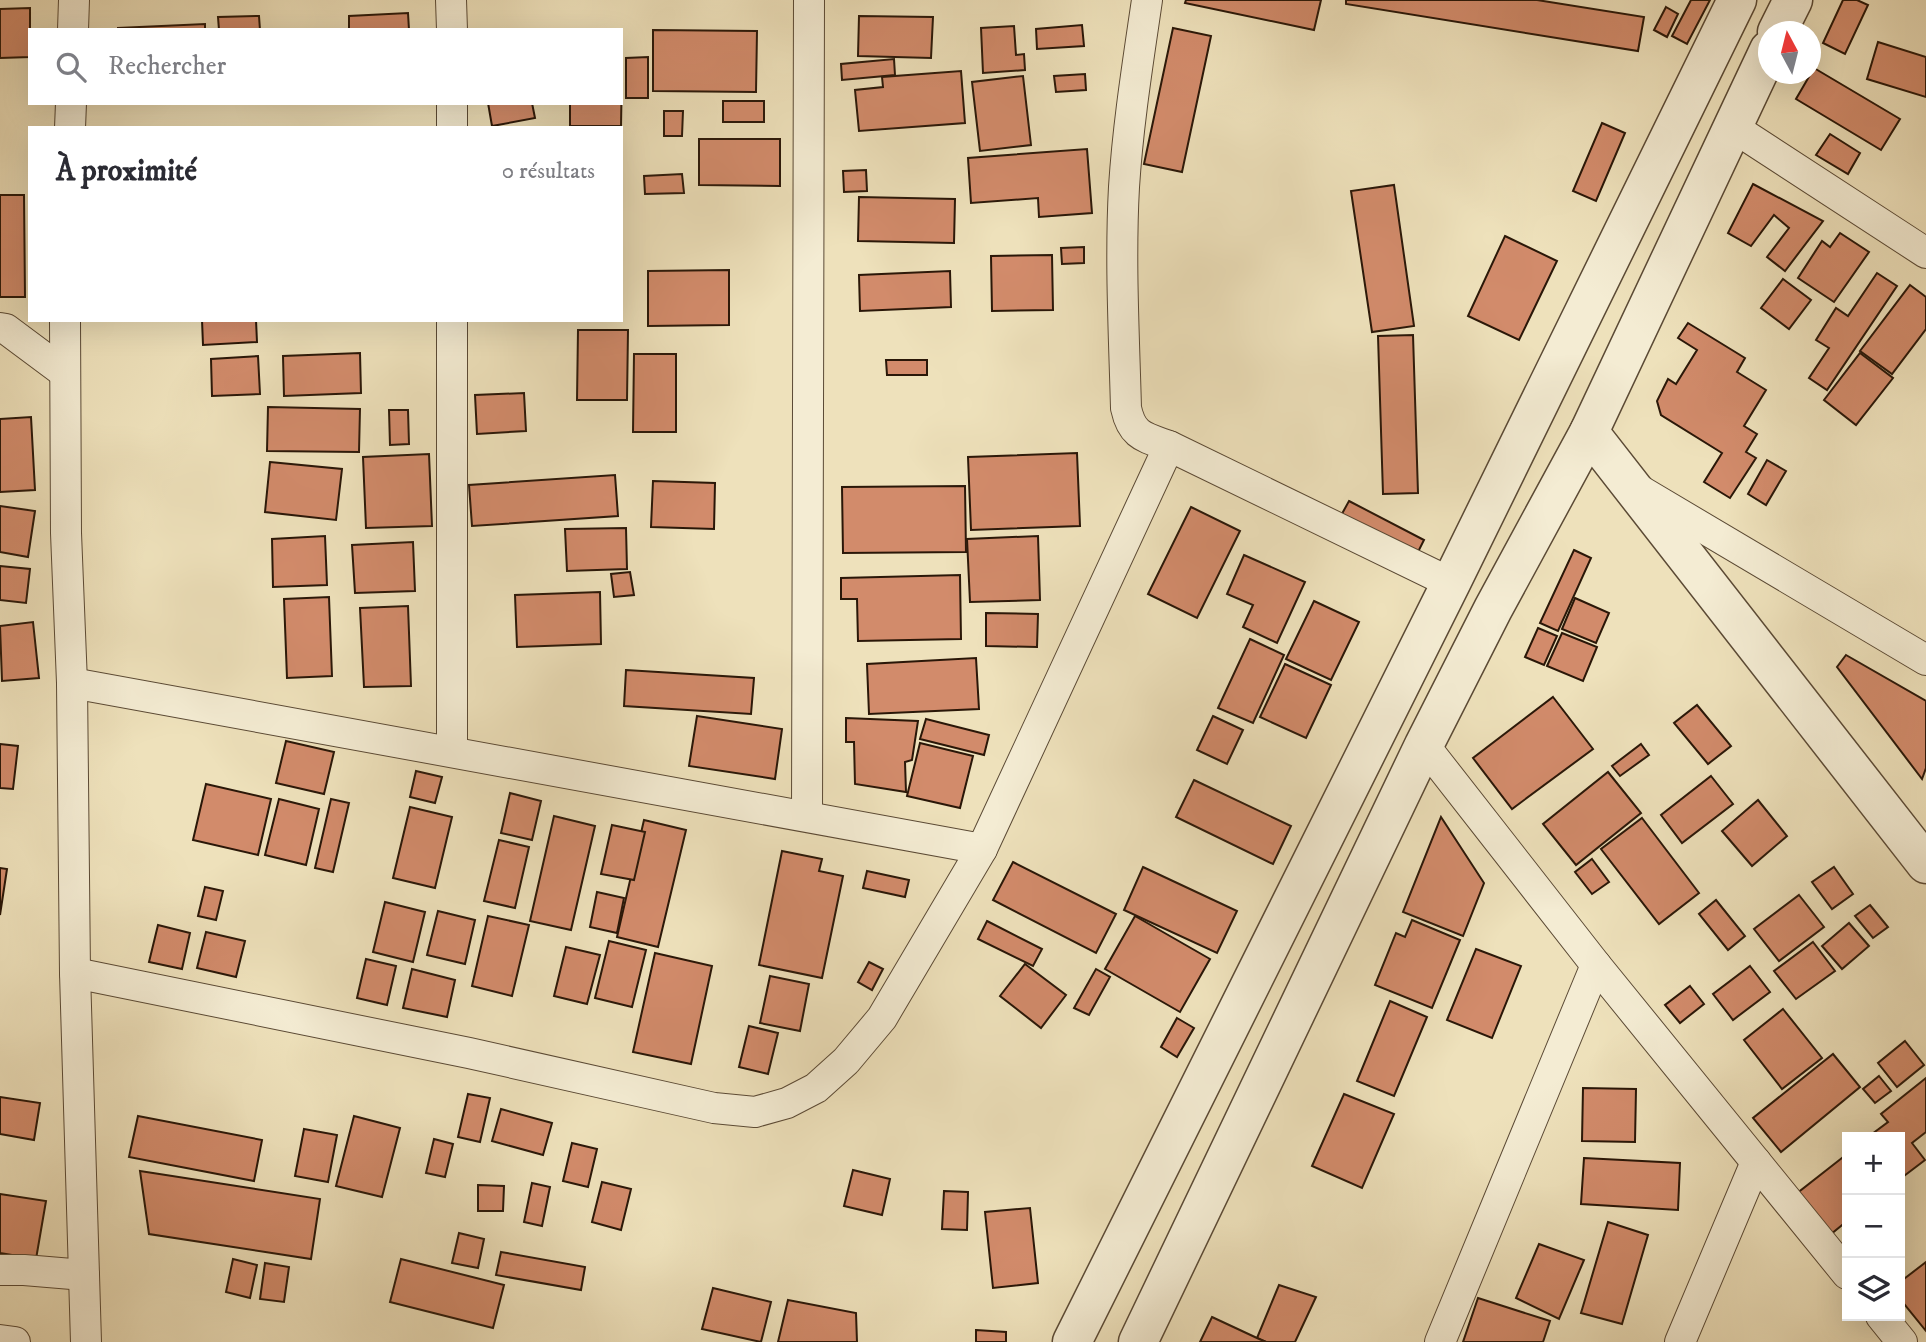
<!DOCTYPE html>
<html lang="fr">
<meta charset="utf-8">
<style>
:root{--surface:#fff;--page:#f7f7f7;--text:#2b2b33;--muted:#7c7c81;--line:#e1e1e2}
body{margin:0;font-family:"IM FELL DW Pica",serif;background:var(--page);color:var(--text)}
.controls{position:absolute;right:21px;bottom:21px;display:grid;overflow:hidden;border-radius:0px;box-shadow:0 7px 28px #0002}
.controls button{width:63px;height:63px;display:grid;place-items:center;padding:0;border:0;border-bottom:2px solid var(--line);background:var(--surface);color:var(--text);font:35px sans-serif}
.compass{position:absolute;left:1758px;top:21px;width:63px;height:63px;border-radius:50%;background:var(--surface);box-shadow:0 7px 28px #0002;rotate:353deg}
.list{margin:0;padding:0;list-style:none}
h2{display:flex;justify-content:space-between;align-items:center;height:91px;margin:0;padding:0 28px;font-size:30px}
h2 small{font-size:23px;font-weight:400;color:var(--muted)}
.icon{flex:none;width:38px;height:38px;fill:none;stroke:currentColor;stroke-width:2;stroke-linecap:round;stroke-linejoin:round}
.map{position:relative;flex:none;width:1926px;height:1342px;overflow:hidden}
.search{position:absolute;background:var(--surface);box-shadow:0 7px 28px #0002;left:28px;top:28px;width:595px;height:77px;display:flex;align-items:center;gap:18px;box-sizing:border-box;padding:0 24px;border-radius:0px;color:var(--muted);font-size:26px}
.panel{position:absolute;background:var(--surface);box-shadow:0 7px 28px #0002;left:28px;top:126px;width:595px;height:196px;border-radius:0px}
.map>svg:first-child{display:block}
</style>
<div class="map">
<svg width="1926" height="1342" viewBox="0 0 1926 1342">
<rect width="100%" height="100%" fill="#eee1bb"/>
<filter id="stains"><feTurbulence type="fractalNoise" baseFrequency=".00286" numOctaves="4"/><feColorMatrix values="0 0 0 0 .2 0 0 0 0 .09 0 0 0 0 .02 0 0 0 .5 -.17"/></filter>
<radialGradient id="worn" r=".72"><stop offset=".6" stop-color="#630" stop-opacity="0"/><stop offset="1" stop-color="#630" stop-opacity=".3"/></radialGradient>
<!-- building -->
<g fill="#d28b6b" stroke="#2a1708" stroke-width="2">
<polygon points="1186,0 1321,0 1314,30 1185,3"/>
<polygon points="1346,0 1537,0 1644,17 1638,51 1346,4"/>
<polygon points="1691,0 1710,0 1687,44 1672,36"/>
<polygon points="1843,0 1857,0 1868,5 1845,54 1823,43"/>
<polygon points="1666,7 1678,14 1667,37 1654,30"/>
<polygon points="30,8 30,57 0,58 0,9"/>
<polygon points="408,13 409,30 349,30 349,16"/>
<polygon points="259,16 260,30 219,30 218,17"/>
<polygon points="859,16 933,17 931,58 858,56"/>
<polygon points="205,24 205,30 118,30 118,28"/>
<polygon points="1082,25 1084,46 1037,49 1036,29"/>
<polygon points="1014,26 1016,55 1024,54 1025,70 983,73 981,28"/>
<polygon points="1173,28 1211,36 1182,172 1144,164"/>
<polygon points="653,30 757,31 756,92 653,91"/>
<polygon points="1878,42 1926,57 1926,97 1867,79"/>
<polygon points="648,57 648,98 626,98 626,58"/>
<polygon points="894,59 895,75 842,80 841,64"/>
<polygon points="622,67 621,126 570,126 570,103 621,103"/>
<polygon points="1814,68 1900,119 1881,150 1796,99"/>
<polygon points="961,71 965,123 859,131 855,90 883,87 882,77"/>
<polygon points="1085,74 1086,90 1056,92 1054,76"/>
<polygon points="1023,76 1031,145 980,151 972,82"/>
<rect x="723" y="101" width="41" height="21"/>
<polygon points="488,103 532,103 535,118 492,126"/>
<polygon points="664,111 683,111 682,136 664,136"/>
<polygon points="1602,123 1625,133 1596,201 1573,191"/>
<polygon points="1830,134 1860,153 1848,174 1816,155"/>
<polygon points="699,139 780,139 780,186 699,185"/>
<polygon points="1087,149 1092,213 1039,217 1038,198 971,203 968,158"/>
<polygon points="866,170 867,191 844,192 843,171"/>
<polygon points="682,174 684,193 645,194 644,176"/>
<polygon points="1753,184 1823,221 1785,271 1767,257 1789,228 1774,215 1751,246 1728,233"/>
<polygon points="1394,185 1414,326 1372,332 1351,191"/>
<polygon points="0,195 24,195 25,297 0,297"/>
<polygon points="859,197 955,199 954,243 858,241"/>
<polygon points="1840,233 1869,252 1834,302 1798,278 1822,241 1830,247"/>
<polygon points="1505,236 1557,261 1519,340 1468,316"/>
<polygon points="1084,247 1084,263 1062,264 1061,248"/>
<polygon points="1052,255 1053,310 992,311 991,256"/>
<polygon points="729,270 729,325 648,326 648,271"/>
<polygon points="950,271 951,307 860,311 859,275"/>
<polygon points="1877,273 1897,286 1827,390 1809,378 1829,348 1816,340 1836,308 1848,316"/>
<polygon points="1783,279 1811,300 1789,329 1761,308"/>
<polygon points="1910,285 1926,297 1926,329 1892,374 1860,351"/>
<polygon points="202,320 256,320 257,342 203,345"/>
<polygon points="1688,323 1745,358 1737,372 1766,390 1744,426 1757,434 1746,452 1756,458 1730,498 1704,482 1722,453 1661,415 1657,401 1668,379 1676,384 1697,350 1678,338"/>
<polygon points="578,330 628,330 627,400 577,400"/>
<polygon points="1413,335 1418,493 1383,494 1378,336"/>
<polygon points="360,353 361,393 284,396 283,356"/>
<polygon points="1860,353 1893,378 1856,425 1824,400"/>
<polygon points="634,354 676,354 676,432 633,432"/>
<polygon points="258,356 260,394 212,396 211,359"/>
<polygon points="886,360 927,360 927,375 887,375"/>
<polygon points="524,393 526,431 477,434 475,395"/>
<polygon points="268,407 360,409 359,452 267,451"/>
<polygon points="389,410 408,410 409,444 390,445"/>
<polygon points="31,417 35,490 0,492 0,419"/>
<polygon points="1077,453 1080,526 971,530 968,457"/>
<polygon points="429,454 432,526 366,528 363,457"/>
<polygon points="1767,460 1786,471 1766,505 1748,494"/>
<polygon points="270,462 342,469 336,520 265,512"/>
<polygon points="615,475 618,516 472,526 469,485"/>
<polygon points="653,481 715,483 714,529 651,527"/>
<polygon points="965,486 966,552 843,553 842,487"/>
<polygon points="1349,501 1424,540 1414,560 1338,521"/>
<polygon points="0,506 35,511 28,557 0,552"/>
<polygon points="1191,507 1240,531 1197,618 1148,594"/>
<polygon points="626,528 627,569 567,571 565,529"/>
<polygon points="325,536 327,585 273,587 272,539"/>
<polygon points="1038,536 1040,600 970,602 967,539"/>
<polygon points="413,542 415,591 355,593 352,545"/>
<polygon points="1574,550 1591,558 1558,631 1540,623"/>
<polygon points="1244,555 1305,582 1277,643 1243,627 1253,605 1227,594"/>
<polygon points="0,566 30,569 26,603 0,600"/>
<polygon points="630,572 634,595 614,597 611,574"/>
<polygon points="960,575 961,639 858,641 857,599 841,599 841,578"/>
<polygon points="600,592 601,644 517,647 515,595"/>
<polygon points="329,597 332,676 287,678 284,599"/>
<polygon points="1575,598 1609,613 1596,643 1562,629"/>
<polygon points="1314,601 1359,622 1331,680 1286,659"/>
<polygon points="408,606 411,686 364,687 360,608"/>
<polygon points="986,613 1038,614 1037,647 986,646"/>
<polygon points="33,622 39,678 2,681 0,626"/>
<polygon points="1538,628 1557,636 1544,665 1525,657"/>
<polygon points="1562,633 1597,647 1583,681 1547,666"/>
<polygon points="1250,639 1284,655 1253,723 1218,708"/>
<polygon points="1846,655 1926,701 1926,768 1922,779 1837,667"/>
<polygon points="976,658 979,709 869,714 867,664"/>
<polygon points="1285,664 1331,685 1306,738 1260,717"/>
<polygon points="626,670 754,678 751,714 624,706"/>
<polygon points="1553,697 1593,749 1512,809 1473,758"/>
<polygon points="1697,705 1731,746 1708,764 1674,723"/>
<polygon points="697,716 782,729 775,779 689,766"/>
<polygon points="1213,716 1243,730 1227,764 1197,750"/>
<polygon points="846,718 918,721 912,760 905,762 906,792 855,784 854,742 846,742"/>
<polygon points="926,719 989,735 984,755 920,739"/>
<polygon points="286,741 334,752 324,794 276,783"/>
<polygon points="920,743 973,756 960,808 907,796"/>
<polygon points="0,744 18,746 13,789 0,788"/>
<polygon points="1641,744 1649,755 1620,776 1612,766"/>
<polygon points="416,771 442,777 435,803 410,797"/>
<polygon points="1608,772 1641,813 1576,865 1543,824"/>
<polygon points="1711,776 1733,804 1682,843 1661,815"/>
<polygon points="1194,780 1291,826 1273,864 1176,817"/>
<polygon points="206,784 271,799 258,855 193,840"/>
<polygon points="510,793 541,801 532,840 501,833"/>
<polygon points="279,799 319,809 306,865 265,855"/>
<polygon points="331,799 349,803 333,872 315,868"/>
<polygon points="1758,800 1787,836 1752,866 1722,831"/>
<polygon points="410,807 452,817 435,888 393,878"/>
<polygon points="554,816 595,826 571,930 530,921"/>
<polygon points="1441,817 1484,883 1463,936 1403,912"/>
<polygon points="1642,818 1699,893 1659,924 1601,849"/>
<polygon points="644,820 686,830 658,947 617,937"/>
<polygon points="612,825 645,832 634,880 601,874"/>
<polygon points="499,840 529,847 515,908 484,901"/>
<polygon points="782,851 822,859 819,871 843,876 822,978 759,965"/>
<polygon points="1592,859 1609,882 1592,894 1575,872"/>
<polygon points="1013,862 1116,914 1096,953 993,900"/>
<polygon points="1143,867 1237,911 1217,953 1124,910"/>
<polygon points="1834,867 1853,894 1832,909 1812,882"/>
<polygon points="0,868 7,869 0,915"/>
<polygon points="867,871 909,880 905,897 863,888"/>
<polygon points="205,887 223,891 216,920 198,916"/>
<polygon points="597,892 624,898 617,933 590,927"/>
<polygon points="1799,895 1824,927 1779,961 1754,929"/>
<polygon points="1716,900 1745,936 1728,950 1699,914"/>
<polygon points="385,902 425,912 413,962 373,952"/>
<polygon points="1870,905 1888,927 1873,938 1855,916"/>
<polygon points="438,911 475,920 465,964 427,955"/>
<polygon points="488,916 529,925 512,996 472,986"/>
<polygon points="1135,916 1210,959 1180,1012 1105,969"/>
<polygon points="1412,920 1460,940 1432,1008 1375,985 1396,933 1405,937"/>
<polygon points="987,921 1042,949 1033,966 978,939"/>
<polygon points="1849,923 1869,946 1842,969 1822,946"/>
<polygon points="158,925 190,933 182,969 149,962"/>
<polygon points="206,932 245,941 236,977 197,968"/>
<polygon points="609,941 646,950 632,1007 595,998"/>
<polygon points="1813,942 1835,971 1796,999 1774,971"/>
<polygon points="566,947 600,955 587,1004 554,996"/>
<polygon points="1476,949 1521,966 1492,1038 1447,1020"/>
<polygon points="655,953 712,966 691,1064 633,1052"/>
<polygon points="366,959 396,966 387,1005 357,998"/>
<polygon points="869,962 883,969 872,990 858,982"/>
<polygon points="1025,964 1066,995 1041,1028 1000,996"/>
<polygon points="1750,966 1770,992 1733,1020 1713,994"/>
<polygon points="412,969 455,980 447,1017 403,1008"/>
<polygon points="1096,969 1110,977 1089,1015 1074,1008"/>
<polygon points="770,976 809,984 800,1031 760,1023"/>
<polygon points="1690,986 1704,1004 1680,1023 1665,1005"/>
<polygon points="1390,1001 1427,1017 1394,1096 1357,1081"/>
<polygon points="1783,1009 1822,1058 1782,1089 1744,1040"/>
<polygon points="1177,1018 1194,1028 1177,1057 1161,1047"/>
<polygon points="749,1026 778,1033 768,1074 739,1067"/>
<polygon points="1905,1041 1924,1065 1897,1087 1878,1063"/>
<polygon points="1833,1054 1860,1087 1781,1152 1753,1118"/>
<polygon points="1879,1076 1891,1091 1875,1103 1863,1089"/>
<polygon points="1926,1078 1926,1132 1912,1143 1925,1160 1900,1179 1900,1137 1868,1137 1888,1122 1881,1114"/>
<polygon points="1583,1088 1636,1089 1635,1142 1582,1141"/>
<polygon points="468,1094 490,1098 480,1142 458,1137"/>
<polygon points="1344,1094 1394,1114 1362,1188 1312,1166"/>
<polygon points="0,1097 40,1103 34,1140 0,1134"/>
<polygon points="501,1109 552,1123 543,1155 492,1141"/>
<polygon points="138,1116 262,1140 254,1181 129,1157"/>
<polygon points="354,1116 400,1128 382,1197 336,1186"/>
<polygon points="304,1129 337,1135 328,1182 295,1176"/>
<polygon points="434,1139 453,1144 445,1177 426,1173"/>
<polygon points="572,1143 597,1149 588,1187 563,1181"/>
<polygon points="1847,1154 1847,1221 1825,1239 1791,1198"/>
<polygon points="1584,1158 1680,1163 1678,1210 1581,1204"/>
<polygon points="853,1170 890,1179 882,1215 844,1206"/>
<polygon points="140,1171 320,1199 311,1259 149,1234"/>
<polygon points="602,1182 631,1189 621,1230 592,1222"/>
<polygon points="532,1183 550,1187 542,1226 524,1222"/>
<polygon points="478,1185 504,1186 503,1211 478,1211"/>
<polygon points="944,1191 968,1192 967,1230 942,1229"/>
<polygon points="0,1194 46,1201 36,1259 0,1253"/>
<polygon points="1030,1208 1038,1283 993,1288 985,1212"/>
<polygon points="1608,1222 1648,1235 1622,1324 1581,1313"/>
<polygon points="459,1233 484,1239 478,1268 452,1263"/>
<polygon points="1539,1244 1584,1260 1559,1319 1516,1298"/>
<polygon points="501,1252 585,1267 581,1290 496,1275"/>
<polygon points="233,1259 257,1265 250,1298 226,1292"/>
<polygon points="401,1259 504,1285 493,1328 390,1302"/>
<polygon points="1926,1262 1926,1331 1900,1299 1900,1282"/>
<polygon points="265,1263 289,1267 284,1302 260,1299"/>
<polygon points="1279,1285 1316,1297 1295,1342 1266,1342 1257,1338"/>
<polygon points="713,1288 771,1302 761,1342 702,1329"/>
<polygon points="1478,1298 1550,1321 1543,1342 1463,1342"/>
<polygon points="788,1300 856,1313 857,1342 778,1342"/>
<polygon points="1212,1317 1257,1338 1266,1342 1200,1342"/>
<polygon points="976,1330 1006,1332 1006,1342 976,1342"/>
</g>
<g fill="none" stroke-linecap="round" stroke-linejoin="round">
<defs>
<g id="minor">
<polyline points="451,0 452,30"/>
<polyline points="73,30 74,0"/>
<polyline points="452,103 452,128"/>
<polyline points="1731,126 1926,253"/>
<polyline points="70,128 71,103"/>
<polyline points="65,320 66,533 72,683 75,973 86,1342"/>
<polyline points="452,320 452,751"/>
<polyline points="0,328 6,329 65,373"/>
<polyline points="1169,446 1451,583"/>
<polyline points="1641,491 1926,660"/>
<polyline points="72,683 982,849"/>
<polyline points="1424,745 1596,965 1847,1274"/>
<polyline points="807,816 809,0"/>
<path d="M75 973 469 1053 714 1108 755 1112 787 1103 816 1088 846 1061 882 1018 982 849 1169 446C1144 437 1132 436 1126 408 1124 334 1120 260 1124 187 1128 124 1138 62 1147 0"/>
<polyline points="0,1270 24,1270 84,1275"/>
<polyline points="1881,1316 1902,1342"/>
<polyline points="0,1340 15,1342"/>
<polyline points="1440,1342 1596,965"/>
<polyline points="1680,1342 1756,1162"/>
</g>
<g id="tertiary">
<polyline points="1777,32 1793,0"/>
<polyline points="1589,432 1926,864"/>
<polyline points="1072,1342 1451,583 1737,0"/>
<polyline points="1138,1342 1424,745 1493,609 1589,432 1769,50"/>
</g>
</defs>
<!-- minor casing -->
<use href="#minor" stroke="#5b4a35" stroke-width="32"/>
<!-- tertiary casing -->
<use href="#tertiary" stroke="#5b4a35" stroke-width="41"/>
<!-- minor -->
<use href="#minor" stroke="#f4ecd3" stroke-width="30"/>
<!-- tertiary -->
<use href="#tertiary" stroke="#f4ecd3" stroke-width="38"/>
</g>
<rect width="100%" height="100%" filter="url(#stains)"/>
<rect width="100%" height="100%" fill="url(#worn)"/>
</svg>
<div class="controls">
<button>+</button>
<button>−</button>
<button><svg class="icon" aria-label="layers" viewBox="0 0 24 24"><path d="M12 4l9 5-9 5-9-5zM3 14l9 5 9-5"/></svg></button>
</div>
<svg class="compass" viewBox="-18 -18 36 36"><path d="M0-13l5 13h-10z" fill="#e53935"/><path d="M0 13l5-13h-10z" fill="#7c7c81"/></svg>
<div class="search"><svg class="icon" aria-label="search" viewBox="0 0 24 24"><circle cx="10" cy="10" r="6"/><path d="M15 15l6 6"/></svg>Rechercher</div>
<section class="panel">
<h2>À proximité<small>0 résultats</small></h2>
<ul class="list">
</ul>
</section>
</div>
